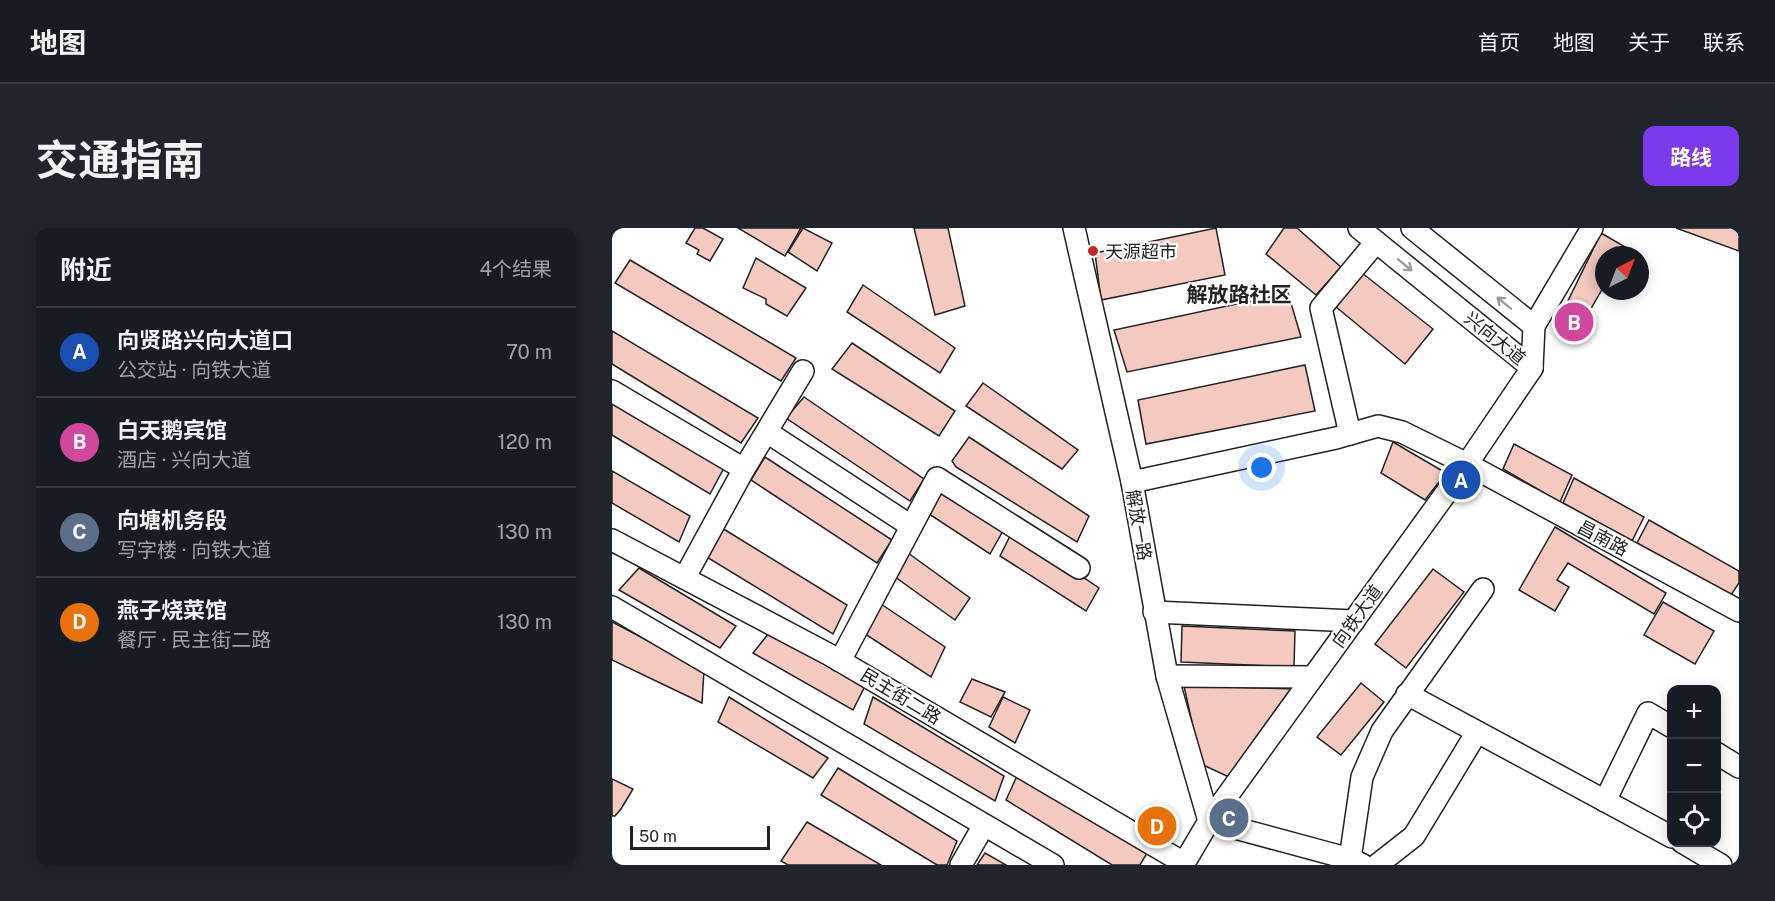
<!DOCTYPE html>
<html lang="zh">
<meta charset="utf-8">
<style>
:root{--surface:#171b24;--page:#20242c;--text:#f1f3f6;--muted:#9ea1a6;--line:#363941;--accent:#7c3aed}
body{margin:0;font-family:"Public Sans","Noto Sans SC",sans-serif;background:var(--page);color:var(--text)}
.controls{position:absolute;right:18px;bottom:18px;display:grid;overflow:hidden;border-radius:12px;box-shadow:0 3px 15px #0003}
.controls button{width:54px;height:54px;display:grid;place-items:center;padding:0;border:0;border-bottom:2px solid var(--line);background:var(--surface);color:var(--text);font:30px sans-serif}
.compass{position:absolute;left:983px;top:18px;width:54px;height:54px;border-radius:50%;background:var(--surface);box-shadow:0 3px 15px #0003;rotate:42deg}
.scale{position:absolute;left:18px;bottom:15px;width:140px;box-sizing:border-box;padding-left:6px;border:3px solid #222;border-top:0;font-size:16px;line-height:21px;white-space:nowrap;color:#222;-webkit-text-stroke:4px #fff;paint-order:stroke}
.you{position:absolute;left:650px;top:240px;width:21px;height:21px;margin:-15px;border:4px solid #fff;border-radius:50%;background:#1a73e8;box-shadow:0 0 0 9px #1a73e833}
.badge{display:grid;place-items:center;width:39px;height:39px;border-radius:50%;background:var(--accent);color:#fff;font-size:20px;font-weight:700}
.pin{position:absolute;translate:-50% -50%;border:3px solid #fff;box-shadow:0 2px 6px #0006}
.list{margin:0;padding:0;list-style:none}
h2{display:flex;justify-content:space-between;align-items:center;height:78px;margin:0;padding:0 24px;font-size:26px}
h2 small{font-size:20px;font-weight:400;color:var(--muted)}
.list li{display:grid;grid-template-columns:39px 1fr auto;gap:18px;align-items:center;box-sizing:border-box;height:90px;padding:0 24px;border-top:2px solid var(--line)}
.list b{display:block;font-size:22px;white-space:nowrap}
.list p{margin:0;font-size:20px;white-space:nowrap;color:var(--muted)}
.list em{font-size:20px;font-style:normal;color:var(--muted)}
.icon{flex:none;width:33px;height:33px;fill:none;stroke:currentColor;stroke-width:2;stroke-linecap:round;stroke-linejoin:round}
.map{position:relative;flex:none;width:1127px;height:637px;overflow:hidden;border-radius:12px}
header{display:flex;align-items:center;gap:36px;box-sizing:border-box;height:84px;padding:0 30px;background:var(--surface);border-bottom:2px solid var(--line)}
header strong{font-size:28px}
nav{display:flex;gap:33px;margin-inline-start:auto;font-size:21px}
.intro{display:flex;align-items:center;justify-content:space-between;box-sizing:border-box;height:144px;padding:0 36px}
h1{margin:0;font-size:42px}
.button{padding:15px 27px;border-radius:12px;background:var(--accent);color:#fff;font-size:21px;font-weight:700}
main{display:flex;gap:36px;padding:0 36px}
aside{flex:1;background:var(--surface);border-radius:12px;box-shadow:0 3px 15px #0003}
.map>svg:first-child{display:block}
</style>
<header>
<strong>地图</strong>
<nav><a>首页</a><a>地图</a><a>关于</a><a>联系</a></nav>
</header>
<div class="intro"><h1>交通指南</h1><a class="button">路线</a></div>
<main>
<aside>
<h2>附近<small>4个结果</small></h2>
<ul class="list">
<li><span class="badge" style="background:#1a4fb4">A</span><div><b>向贤路兴向大道口</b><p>公交站 · 向铁大道</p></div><em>70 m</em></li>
<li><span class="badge" style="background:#d1479c">B</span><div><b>白天鹅宾馆</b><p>酒店 · 兴向大道</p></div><em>120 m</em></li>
<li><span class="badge" style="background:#5c6f8a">C</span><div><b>向塘机务段</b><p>写字楼 · 向铁大道</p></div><em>130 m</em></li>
<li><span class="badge" style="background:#e8710a">D</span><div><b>燕子烧菜馆</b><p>餐厅 · 民主街二路</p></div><em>130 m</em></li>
</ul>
</aside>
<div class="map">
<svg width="1127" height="637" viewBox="0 0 1127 637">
<rect width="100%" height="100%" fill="#fff"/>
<!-- building -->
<g fill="#f3c9c0" stroke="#222" stroke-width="1.5">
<polygon points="83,0 91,0 111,11 98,33 85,26 87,22 74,15"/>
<polygon points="126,0 189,0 173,28"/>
<polygon points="191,0 220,15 205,43 176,24"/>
<polygon points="302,0 336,0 353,78 323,87"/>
<polygon points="604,0 613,47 489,72 483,25"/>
<polygon points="672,0 685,0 729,39 704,67 654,26"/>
<polygon points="1064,0 1127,0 1127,23"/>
<polygon points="989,5 1015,20 1011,27 992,27 992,58 973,91 953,79"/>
<polygon points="144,30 194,60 175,88 154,76 154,71 131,60"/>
<polygon points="18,32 184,130 169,153 3,55"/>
<polygon points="745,41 821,101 793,136 718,74"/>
<polygon points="251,57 343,120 328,145 235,84"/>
<polygon points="676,65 689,109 515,144 502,102"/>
<polygon points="0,103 146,190 129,215 0,136"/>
<polygon points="240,115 343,183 327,208 220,141"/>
<polygon points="693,137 703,183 534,216 526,172"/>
<polygon points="371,155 466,222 450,241 354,178"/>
<polygon points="0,168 113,238 98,266 0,207"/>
<polygon points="192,169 312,251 298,273 174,190"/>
<polygon points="357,209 477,288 465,314 344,239 340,233"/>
<polygon points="781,214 834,245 813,272 769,245"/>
<polygon points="902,216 960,247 948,274 891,241"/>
<polygon points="153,229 280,312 265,335 139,252"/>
<polygon points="0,243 78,288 67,314 0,275"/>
<polygon points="962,250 1032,289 1020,313 951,275"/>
<polygon points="330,262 392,301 378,326 314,284"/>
<polygon points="1037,292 1127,343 1127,355 1119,367 1025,315"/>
<polygon points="943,299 1054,365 1042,386 956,335 945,352 957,359 943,383 907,362"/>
<polygon points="110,300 235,377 221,406 93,328"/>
<polygon points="401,302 487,360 474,383 388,328"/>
<polygon points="292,322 358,370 343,392 279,346"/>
<polygon points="27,340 124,398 108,420 7,362"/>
<polygon points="821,341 852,364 794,440 763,416"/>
<polygon points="263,372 333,419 319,449 247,402"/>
<polygon points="1051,374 1102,403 1083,436 1032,407"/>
<polygon points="0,394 92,442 90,475 0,432"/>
<polygon points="570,398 683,403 682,439 569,434"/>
<polygon points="157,405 253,458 241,482 141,425"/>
<polygon points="360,451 393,464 379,489 348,474"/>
<polygon points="749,455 772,474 729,527 705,509"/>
<polygon points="572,458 684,461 619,550 589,536"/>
<polygon points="117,469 216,530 201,550 106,494"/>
<polygon points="261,469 392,548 383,573 252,496"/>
<polygon points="391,469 418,482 403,515 377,499"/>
<polygon points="226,540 345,613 335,637 325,637 209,567"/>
<polygon points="405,548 535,625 528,637 500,637 394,572"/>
<polygon points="0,551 21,561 9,581 3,588 0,588"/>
<polygon points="195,594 269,637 176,637 169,633"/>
<polygon points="373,625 394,637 365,637"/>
</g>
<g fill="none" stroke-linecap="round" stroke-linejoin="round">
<defs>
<g id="minor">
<polyline points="462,0 520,254 555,448 597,593 738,631 751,637"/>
<polyline points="747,0 920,140"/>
<polyline points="800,0 922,98 920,140"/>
<polyline points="922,98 980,0"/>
<polyline points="0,163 132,241"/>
<polyline points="155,204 299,298"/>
<polyline points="738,206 709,80 764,14"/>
<polyline points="520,254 724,210 766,198 790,204 855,236 1127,383"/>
<polyline points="0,312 218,427 572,635"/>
<polyline points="73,349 132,241 191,143"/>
<polyline points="0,379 441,637"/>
<polyline points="542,384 742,393"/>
<polyline points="228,433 325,250 467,340"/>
<polyline points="555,448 701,449"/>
<polyline points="795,466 1060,609"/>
<polyline points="1104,525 1127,539"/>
<polyline points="993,573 1036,485 1060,499"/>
<polyline points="1070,614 1109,637"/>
<polyline points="738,631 750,549 770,503 871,361"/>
<polyline points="349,637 372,597"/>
<polyline points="571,637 597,593 855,236 920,140"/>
<polyline points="765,637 802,608 865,504"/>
</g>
</defs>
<!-- minor casing -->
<use href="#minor" stroke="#222" stroke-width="24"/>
<!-- minor -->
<use href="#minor" stroke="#fff" stroke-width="21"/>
</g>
<!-- one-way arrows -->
<defs><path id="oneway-shaft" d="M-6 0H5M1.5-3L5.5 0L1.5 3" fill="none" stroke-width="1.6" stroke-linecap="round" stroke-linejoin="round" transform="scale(1.5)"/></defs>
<g stroke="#9c9c9c">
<use href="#oneway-shaft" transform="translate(793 37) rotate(39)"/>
<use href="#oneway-shaft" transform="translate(892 75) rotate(-141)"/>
</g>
<!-- markers -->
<circle fill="#c62828" stroke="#fff" stroke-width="2" cx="481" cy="23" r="6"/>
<g text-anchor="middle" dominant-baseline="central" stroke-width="4.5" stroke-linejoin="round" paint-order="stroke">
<!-- poi labels -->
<g font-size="18" fill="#222" stroke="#fff" text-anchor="start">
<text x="493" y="23">天源超市</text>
</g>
<!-- street labels -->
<g font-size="18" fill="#222" stroke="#fff">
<text transform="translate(883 110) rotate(39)">兴向大道</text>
<text transform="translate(527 297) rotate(80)">解放一路</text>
<text transform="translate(991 310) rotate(28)">昌南路</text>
<text transform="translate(745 388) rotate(-54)">向铁大道</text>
<text transform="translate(289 468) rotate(31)">民主街二路</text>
</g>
<!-- quarter labels -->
<g font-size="21" font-weight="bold" fill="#222" stroke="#fff">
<text x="627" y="66">解放路社区</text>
</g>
</g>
</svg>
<div class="controls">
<button>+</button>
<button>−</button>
<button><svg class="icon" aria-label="locate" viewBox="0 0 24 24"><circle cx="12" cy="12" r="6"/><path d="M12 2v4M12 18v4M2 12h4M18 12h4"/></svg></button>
</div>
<svg class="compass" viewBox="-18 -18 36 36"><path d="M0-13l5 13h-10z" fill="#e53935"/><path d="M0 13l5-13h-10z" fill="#9ea1a6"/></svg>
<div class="scale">50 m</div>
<div class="you"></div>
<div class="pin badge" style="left:849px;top:252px;background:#1a4fb4">A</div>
<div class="pin badge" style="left:962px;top:94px;background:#d1479c">B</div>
<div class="pin badge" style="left:617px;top:590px;background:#5c6f8a">C</div>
<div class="pin badge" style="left:545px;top:598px;background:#e8710a">D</div>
</div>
</main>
